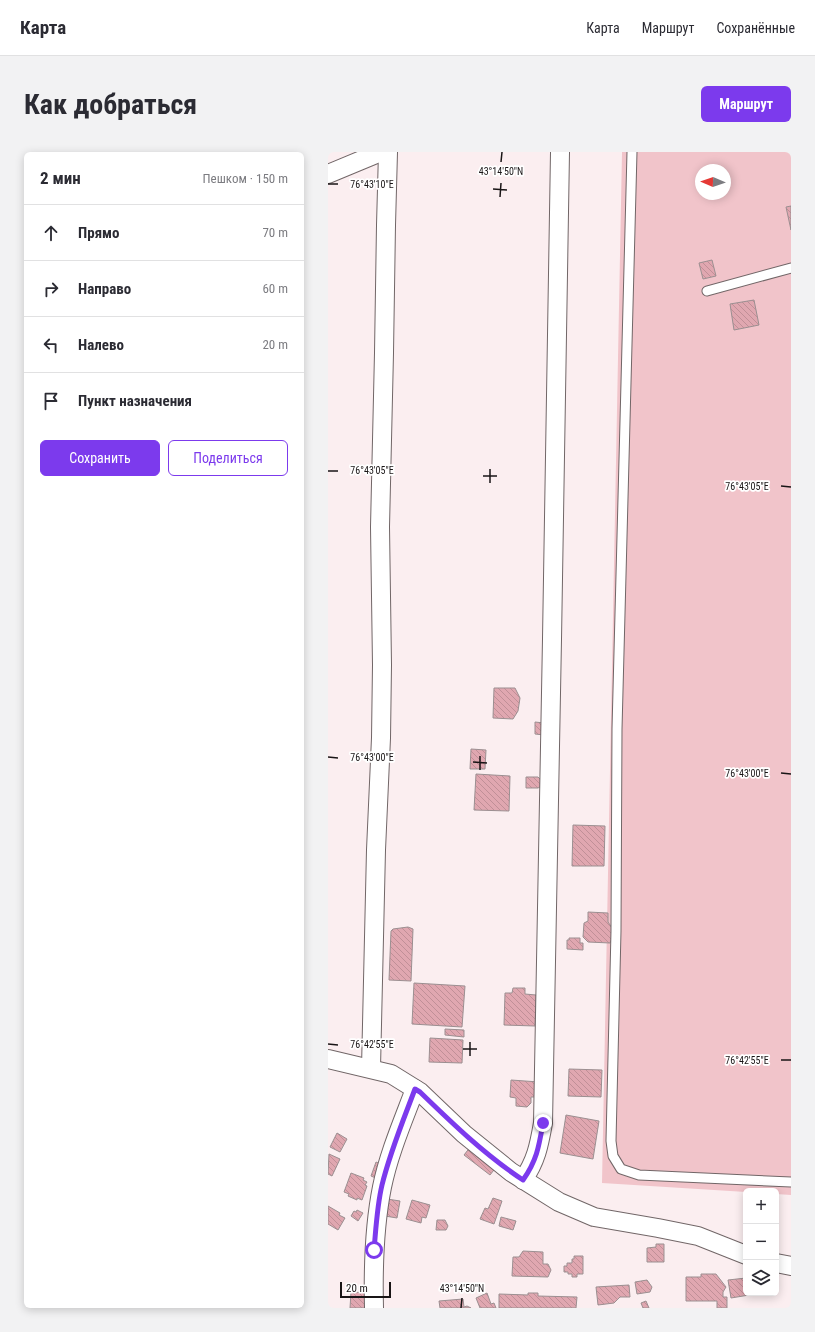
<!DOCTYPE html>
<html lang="ru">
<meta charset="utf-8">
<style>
:root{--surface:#fff;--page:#f2f2f3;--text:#2b2b33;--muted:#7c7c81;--line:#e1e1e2;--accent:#7c3aed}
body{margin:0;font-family:"Roboto Condensed",sans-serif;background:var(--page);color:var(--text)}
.controls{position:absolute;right:12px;bottom:12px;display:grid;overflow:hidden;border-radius:6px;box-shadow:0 2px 10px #0003}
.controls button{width:36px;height:36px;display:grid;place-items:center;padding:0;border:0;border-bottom:1px solid var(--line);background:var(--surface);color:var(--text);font:20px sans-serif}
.compass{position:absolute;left:367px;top:12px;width:36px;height:36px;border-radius:50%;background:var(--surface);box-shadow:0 2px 10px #0003;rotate:272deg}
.scale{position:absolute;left:12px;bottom:10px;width:51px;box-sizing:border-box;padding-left:4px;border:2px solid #191516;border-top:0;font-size:11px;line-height:14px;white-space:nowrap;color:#191516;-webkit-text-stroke:3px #fff;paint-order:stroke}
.stop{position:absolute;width:12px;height:12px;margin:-9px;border:3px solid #7c3aed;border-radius:50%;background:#fff}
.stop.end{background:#7c3aed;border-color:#fff;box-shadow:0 1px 4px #0008}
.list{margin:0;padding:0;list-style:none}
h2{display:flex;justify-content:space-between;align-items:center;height:52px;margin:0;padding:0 16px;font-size:17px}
h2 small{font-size:13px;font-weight:400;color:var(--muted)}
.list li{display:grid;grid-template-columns:26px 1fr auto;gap:12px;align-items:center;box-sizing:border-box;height:56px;padding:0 16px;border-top:1px solid var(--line)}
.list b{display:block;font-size:15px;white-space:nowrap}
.list em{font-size:13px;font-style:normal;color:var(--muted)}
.actions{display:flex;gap:8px;padding:12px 16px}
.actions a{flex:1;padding:9px 0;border:1px solid var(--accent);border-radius:6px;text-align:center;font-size:14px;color:var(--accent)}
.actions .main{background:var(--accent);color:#fff}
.icon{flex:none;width:22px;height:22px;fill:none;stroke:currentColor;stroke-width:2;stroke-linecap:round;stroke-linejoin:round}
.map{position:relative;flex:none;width:463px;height:1156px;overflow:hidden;border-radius:6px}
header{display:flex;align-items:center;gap:24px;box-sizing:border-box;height:56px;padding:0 20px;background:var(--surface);border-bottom:1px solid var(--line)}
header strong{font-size:19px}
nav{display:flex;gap:22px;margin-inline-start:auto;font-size:14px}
.intro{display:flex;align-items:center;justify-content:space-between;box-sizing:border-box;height:96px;padding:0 24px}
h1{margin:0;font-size:28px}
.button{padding:10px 18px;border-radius:6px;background:var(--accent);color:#fff;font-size:14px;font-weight:700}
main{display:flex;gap:24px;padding:0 24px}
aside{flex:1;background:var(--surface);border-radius:6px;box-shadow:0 2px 10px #0003}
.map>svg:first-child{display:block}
</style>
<header>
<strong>Карта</strong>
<nav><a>Карта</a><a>Маршрут</a><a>Сохранённые</a></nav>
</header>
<div class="intro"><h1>Как добраться</h1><a class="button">Маршрут</a></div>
<main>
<aside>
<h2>2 мин<small>Пешком · 150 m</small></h2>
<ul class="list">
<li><svg class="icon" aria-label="ahead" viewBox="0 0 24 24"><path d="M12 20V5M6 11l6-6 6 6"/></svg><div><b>Прямо</b></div><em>70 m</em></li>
<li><svg class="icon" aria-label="right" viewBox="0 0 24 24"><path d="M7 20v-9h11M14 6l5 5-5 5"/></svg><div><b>Направо</b></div><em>60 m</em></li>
<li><svg class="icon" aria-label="left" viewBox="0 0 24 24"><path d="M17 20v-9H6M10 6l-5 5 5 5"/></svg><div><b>Налево</b></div><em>20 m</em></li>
<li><svg class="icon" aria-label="arrive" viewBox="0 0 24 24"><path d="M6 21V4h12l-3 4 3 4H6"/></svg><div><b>Пункт назначения</b></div></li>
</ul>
<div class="actions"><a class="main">Сохранить</a><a>Поделиться</a></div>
</aside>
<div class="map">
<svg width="463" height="1156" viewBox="0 0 463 1156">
<defs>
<pattern id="building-back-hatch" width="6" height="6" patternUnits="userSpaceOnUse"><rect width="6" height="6" fill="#e0a7b0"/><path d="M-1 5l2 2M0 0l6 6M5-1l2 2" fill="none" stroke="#c08f97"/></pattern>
</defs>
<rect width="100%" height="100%" fill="#fbeef0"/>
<!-- grass -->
<path fill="#f1c4ca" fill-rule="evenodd" d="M294 0H463V1043L448 1042V1039H418V1040L274 1031ZM373 18H397V42H373Z"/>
<!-- building -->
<g fill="url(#building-back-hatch)" stroke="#9b8f91">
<polygon points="463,54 463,78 458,55"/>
<polygon points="384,108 388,124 375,127 371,111"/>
<polygon points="426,148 431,173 406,178 402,152"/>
<polygon points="166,536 187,536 192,546 190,559 185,567 165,566"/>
<polygon points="207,570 216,571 216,583 207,582"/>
<polygon points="143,597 158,598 157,617 142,617"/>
<polygon points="148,622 182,624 181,659 146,658"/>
<polygon points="198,625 210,625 213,628 212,635 210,636 198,636"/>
<polygon points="245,673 277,674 276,714 244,714"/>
<polygon points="260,760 280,761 280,770 287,780 282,791 260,790 255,785 256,771 260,769"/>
<polygon points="80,775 85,777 83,829 61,828 63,779 65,777"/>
<polygon points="241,786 252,786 252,791 255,791 255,798 239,797 239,788 241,788"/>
<polygon points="86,831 137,834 134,875 84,872"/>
<polygon points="185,836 197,836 197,842 208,843 207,874 176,873 177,841 184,841"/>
<polygon points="117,877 136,878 136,885 117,883"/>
<polygon points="102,886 135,888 134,911 101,910"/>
<polygon points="241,917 274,918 273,945 240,944"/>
<polygon points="183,928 211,930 210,945 203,945 203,951 199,955 188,954 188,946 182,945"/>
<polygon points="238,963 271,969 265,1007 232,1001"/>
<polygon points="9,981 19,987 12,1000 2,995"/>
<polygon points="143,994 169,1014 162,1023 136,1003"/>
<polygon points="1,1002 12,1007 4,1024 0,1022"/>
<polygon points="48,1010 55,1013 50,1027 43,1024"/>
<polygon points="23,1021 36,1026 35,1028 39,1030 37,1033 39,1034 34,1048 29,1046 29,1048 20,1044 21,1042 16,1040"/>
<polygon points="165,1046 174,1049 166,1072 152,1067 157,1056 160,1057"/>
<polygon points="59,1047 72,1049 69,1066 57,1064"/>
<polygon points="84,1048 102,1053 98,1066 94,1065 93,1071 78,1067"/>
<polygon points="0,1054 12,1061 11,1063 17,1066 10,1078 0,1072"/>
<polygon points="29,1058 35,1061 30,1069 23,1064 26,1059 28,1060"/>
<polygon points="173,1065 188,1069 185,1078 171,1074"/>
<polygon points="109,1068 117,1068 120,1074 118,1078 108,1078"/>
<polygon points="328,1092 336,1092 336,1110 319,1110 319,1096 328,1095"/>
<polygon points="195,1099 215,1100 215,1112 220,1112 223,1118 220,1125 184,1124 185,1105 191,1105"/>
<polygon points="246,1104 255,1104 255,1122 249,1122 249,1125 244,1125 244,1122 240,1122 240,1120 236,1120 236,1114 239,1114 239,1111 244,1111 244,1107 246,1107"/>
<polygon points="373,1122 388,1122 398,1135 395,1140 395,1145 399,1145 399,1156 389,1156 389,1149 358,1149 358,1125 373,1125"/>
<polygon points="418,1126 418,1141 423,1141 421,1143 403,1146 400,1128"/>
<polygon points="319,1128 324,1135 322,1140 309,1142 307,1130"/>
<polygon points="301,1133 302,1145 292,1145 286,1151 270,1153 268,1135"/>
<polygon points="23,1140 42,1141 41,1156 22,1156"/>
<polygon points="159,1141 163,1152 166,1151 168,1156 152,1156 148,1146"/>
<polygon points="200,1141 210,1141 210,1144 249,1145 248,1156 171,1156 171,1142 200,1143"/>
<polygon points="135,1147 136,1155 139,1154 143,1156 112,1156 111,1149"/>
<polygon points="318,1149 321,1156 315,1156 313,1151"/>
</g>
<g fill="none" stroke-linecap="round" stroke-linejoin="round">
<defs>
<g id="lane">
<polyline points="304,0 289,577 288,779 283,989 285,1004 293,1017 311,1023 463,1030"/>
<polyline points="379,139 463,116"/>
</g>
<g id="street">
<polyline points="0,22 53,0"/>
<polyline points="0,907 63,922 92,940 136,982 183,1020 231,1050 266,1065 330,1076 370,1084 418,1103"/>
<polyline points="43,916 48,698 53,586 54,513 52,375 56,201 58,73 60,0"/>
<path d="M195 1028C208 1009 211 994 215 971L224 487 232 0"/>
<polyline points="448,1111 463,1114"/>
<path d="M46 1156C45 1115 46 1075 54 1035 61 1001 75 969 87 937"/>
</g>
</defs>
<!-- lane casing -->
<use href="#lane" stroke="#716667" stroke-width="11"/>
<!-- street casing -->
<use href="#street" stroke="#716667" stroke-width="20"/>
<!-- lane -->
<use href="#lane" stroke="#fff" stroke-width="9"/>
<!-- street -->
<use href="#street" stroke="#fff" stroke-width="18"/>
</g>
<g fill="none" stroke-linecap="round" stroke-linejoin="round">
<!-- route -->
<path stroke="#7c3aed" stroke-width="5" d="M46 1098C48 1076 49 1054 54 1033 62 1000 75 969 87 937L92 940C124 971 157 1003 195 1028 209 1008 211 994 215 971"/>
</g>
<!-- ticks -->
<path fill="none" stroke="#191516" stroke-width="1.5" d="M173 10 174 0M0 32H10M165 37 179 38M172 45 173 31M0 319H10M155 324H169M162 331V317M453 334 463 335M0 605 10 606M145 610 159 611M152 618V604M453 621 463 622M0 892 10 893M135 897H149M142 904V890M453 908H463M133 1156 134 1146"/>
<g font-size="10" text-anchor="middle" fill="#191516" stroke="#fff" stroke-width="3.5" stroke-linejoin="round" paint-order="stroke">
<text x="173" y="23">43°14'50"N</text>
<text x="44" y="36">76°43'10"E</text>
<text x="44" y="322">76°43'05"E</text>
<text x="419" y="338">76°43'05"E</text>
<text x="44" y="609">76°43'00"E</text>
<text x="419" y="625">76°43'00"E</text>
<text x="44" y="896">76°42'55"E</text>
<text x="419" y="912">76°42'55"E</text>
<text x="134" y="1140">43°14'50"N</text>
</g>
</svg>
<div class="controls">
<button>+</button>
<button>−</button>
<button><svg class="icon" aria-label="layers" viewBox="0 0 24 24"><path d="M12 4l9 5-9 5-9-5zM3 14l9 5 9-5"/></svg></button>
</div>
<svg class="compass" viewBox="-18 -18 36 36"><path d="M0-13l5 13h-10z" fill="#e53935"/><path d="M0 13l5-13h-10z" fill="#7c7c81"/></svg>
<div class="scale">20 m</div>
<div class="stop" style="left:46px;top:1098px"></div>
<div class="stop end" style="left:215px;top:971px"></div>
</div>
</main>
